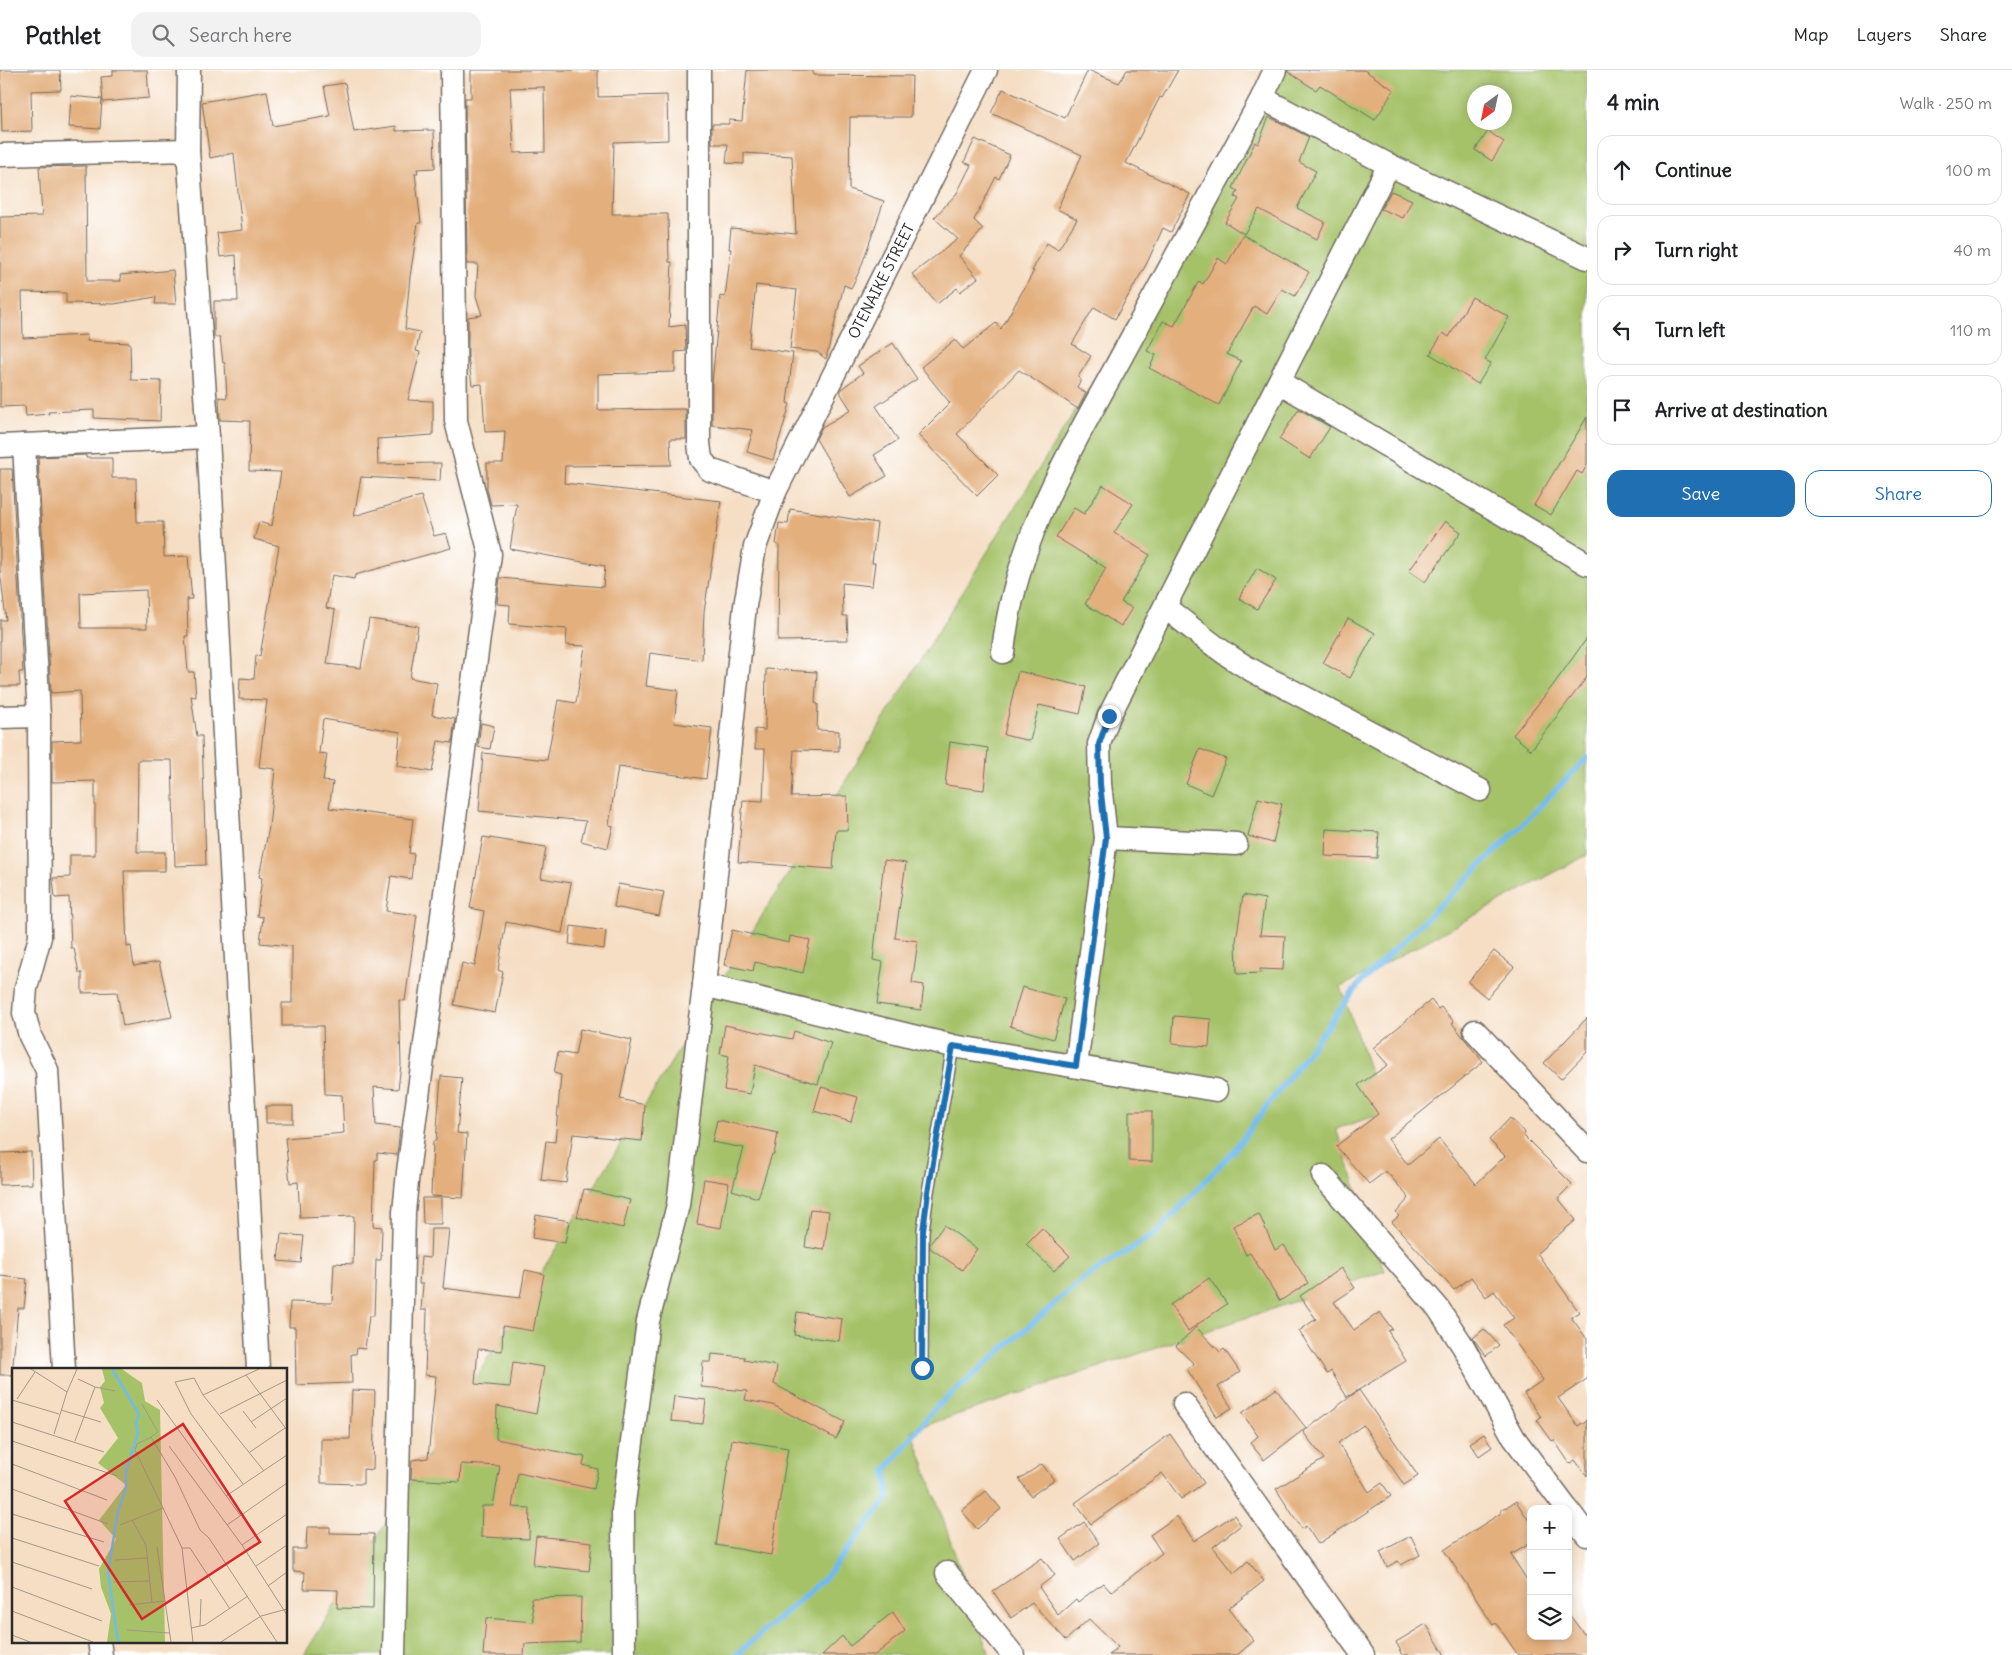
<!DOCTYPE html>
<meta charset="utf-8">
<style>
:root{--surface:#fff;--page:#f2f2f2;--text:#202124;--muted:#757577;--line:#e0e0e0;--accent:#1f6fb2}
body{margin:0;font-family:Delius,sans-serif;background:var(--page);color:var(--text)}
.controls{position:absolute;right:15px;bottom:15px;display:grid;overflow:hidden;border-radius:10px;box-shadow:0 2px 8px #0003}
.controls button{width:45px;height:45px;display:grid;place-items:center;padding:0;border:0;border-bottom:1px solid var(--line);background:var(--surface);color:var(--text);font:25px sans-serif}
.compass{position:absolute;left:1467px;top:15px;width:45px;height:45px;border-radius:50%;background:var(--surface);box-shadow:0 2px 8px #0003;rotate:213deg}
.stop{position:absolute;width:15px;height:15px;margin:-11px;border:4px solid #1f6fb2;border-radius:50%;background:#fff}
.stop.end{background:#1f6fb2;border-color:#fff;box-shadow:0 1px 5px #0008}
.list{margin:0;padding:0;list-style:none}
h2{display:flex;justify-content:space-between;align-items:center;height:65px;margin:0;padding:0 20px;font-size:21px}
h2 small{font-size:16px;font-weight:400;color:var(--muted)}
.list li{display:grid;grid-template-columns:32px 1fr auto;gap:15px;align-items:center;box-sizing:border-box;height:70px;margin:0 10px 10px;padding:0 10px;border:1px solid var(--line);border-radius:15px}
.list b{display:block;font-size:19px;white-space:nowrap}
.list em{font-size:16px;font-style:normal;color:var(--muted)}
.actions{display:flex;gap:10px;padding:15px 20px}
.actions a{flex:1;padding:11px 0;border:1px solid var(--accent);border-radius:15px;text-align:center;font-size:18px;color:var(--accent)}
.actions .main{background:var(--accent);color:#fff}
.icon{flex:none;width:28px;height:28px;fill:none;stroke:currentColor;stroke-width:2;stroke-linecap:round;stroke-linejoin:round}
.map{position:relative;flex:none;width:1587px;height:1585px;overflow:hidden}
header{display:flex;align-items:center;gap:30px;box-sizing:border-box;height:70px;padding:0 25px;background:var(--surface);border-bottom:1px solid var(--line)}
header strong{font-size:24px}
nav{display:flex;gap:28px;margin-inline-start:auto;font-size:18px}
.search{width:350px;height:45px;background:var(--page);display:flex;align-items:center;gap:12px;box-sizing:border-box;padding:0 18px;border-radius:15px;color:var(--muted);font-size:19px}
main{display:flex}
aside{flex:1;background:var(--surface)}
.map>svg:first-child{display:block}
</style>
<header>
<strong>Pathlet</strong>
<div class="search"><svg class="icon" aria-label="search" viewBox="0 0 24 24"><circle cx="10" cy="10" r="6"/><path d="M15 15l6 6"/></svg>Search here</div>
<nav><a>Map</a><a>Layers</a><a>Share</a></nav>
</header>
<main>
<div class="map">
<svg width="1587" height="1585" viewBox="0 0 1587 1585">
<rect width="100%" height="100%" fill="#fff"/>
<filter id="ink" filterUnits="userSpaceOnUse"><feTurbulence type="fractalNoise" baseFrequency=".02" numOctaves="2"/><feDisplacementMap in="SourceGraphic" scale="10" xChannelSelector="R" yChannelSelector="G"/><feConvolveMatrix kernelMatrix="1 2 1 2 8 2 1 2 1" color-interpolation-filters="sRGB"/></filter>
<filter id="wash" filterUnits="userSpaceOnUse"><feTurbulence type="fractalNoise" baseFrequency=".0096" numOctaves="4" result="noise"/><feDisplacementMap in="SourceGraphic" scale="20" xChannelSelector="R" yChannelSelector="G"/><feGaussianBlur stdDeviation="1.12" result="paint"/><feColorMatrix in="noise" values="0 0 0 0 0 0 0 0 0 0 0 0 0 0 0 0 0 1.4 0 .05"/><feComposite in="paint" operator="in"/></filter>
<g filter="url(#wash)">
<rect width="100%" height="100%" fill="#f5dec4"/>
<!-- green -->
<path fill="#a5c269" stroke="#68764a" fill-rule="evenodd" d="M1286 0H1587V785L1341 917 1384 1043 1336 1059 1385 1201 912 1360 990 1585H304ZM1474 22H1504V52H1474Z"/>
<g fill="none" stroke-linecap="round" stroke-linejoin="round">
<!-- stream -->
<polyline stroke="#72bbea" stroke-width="6" points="736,1585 824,1509 888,1428 886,1400 934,1339 1082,1210 1156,1163 1234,1080 1360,913 1511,766 1587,688"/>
</g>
<g id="blocks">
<!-- building -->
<g fill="#e3af7d" fill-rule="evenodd">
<polygon points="0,0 60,0 61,20 31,21 32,61 2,62"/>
<polygon points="113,0 147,0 149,28 103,32 101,7 113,6"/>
<path d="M471 0H598V27L667 25 668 70 614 72 612 144H668L669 192H672L669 257 685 255 686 281 675 282V302L598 304V340L686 339V369H670L671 395 565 396 564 413 721 431 704 542 702 590 650 583 646 616 678 620 674 653 712 658 706 709 618 697 609 755 613 756 608 778 581 771 586 751 479 741 483 683 547 690 558 630 576 633 585 576 566 575 567 559 509 554 510 535 497 534 500 508 603 517 605 496 510 479 517 434 491 435 487 419V393H503L505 361 485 362 482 314 472 315 468 286V247L482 245 476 226 478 194H467L465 28H471ZM544 17 545 82 514 83 510 18Z"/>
<polygon points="747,0 813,0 813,5 912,6 911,47 850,47 849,119 884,131 860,200 851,218 844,215 826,289 817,282 790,279 797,220 756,215 749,277 793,283 787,333 790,334 773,390 747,382 753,360 712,355 712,314 720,226 725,227 731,179 729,179 731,158 796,164 792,86 744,83 744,94 726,93 728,74 712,74 712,54 729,54 729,50 742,51"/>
<polygon points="1088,0 1119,13 1127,0 1178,0 1162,28 1160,27 1126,93 1190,124 1171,162 1163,158 1147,193 1115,249 1094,237 1072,274 1091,286 1078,307 1081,310 1077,317 1086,323 1078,339 1019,300 957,364 998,405 977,426 918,365 950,333 921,297 955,270 963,279 996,253 1001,259 1034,201 1032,201 1047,173 1058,180 1077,149 1057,139 1082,85 991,43 1003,19 1065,48"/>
<polygon points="1288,0 1364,0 1394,20 1375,50 1320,15 1316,20 1288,2"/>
<polygon points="345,13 354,62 396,56 396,61 434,60 435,98 417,99 418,103 415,103 421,153 418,153 410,207 405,259 420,262 416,281 420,282 408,330 433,331 433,365 377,369 378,394 441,393 440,411 361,407 354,446 421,426 434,466 446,463 451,478 355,505 354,509 332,505 326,538 335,540 327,594 361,598 369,549 418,556 410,608 437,613 432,645 455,649 452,673 438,671 432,702 397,696 400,662 323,649 319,683 327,684 323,711 333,712 329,738 413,749 409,783 414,784 411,809 391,806 386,841 417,845 405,931 399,930 401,995 398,1019 374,1017 376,1055 400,1058 397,1085 377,1083 377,1090 375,1090 373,1156 382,1157 381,1190 376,1190 374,1246 369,1246 365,1279 357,1278 356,1284 351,1284 352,1313 296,1315 295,1257 289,1257 290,1232 332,1233 334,1193 353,1194 354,1146 300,1148 298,1112 290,1113 285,1068 344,1063 342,1025 325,1024 323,956 282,956 282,933 292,933 292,876 260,873 263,847 257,846 262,808 259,807 269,757 275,699 259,697 267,630 239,629 240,608 254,609 256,585 260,586 279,476 254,469 259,452 272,456 281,402 249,401 250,351 220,350 219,327 227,328 225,293 223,293 220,267 214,267 214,231 238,231 236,185 220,187 217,163 242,160 234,83 210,88 202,32 267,21 273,56 330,46 324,16"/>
<polygon points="71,26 102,29 100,59 69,57"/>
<polygon points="1269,47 1309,67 1299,92 1316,101 1297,138 1325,152 1317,169 1259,139 1244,164 1225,152 1239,129 1235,127 1238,121 1233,118 1255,72 1258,74"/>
<polygon points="1488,61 1504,72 1492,91 1475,80"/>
<polygon points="975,69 1010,85 999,109 996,107 974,150 983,159 959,186 978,208 960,222 957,218 937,234 912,204 958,169 934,148 957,123 971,95 964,92"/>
<polygon points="86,96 87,211 121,211 120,205 173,200 176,234 155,234 156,227 114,234 66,233 66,223 22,222 23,268 87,265 87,271 130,273 131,310 161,311 160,351 94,348 94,340 48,342 49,344 26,346 25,336 0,337 0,147 42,146 39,97"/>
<polygon points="1391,121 1412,130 1403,148 1381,139"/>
<polygon points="1243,165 1309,202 1295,226 1282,219 1267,244 1254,236 1227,284 1241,291 1219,335 1149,298 1156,285 1147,281 1163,251 1174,256 1199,211 1203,214 1218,188 1227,194"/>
<polygon points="1472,227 1509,247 1485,290 1491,293 1478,314 1430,284 1443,263 1449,267"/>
<polygon points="893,273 917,309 876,336 898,370 874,385 887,406 850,427 816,369 822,357 851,340 841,324 841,319 863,303 858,296"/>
<polygon points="1299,339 1330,357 1310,389 1279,369"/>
<polygon points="1587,347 1587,395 1582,404 1577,401 1551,445 1534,435"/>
<path d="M86 385V388H112V408H136L137 452H163L164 487 188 486 192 529H187L188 566H185L188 602H194L196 627 191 626 197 666H202L206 795 175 796 172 690H138L137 782H165V801H124L127 877 131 876 134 896 159 892 172 947 123 956 117 922 82 923V903H79L74 878H71L69 827 55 828 53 808 70 807V785H95V711L52 712V671L81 670 80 621 51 623 38 387ZM146 520 147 558H81L80 523Z"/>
<polygon points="0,399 12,399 23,602 19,602 20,616 0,616 0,550 6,550 0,500"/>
<polygon points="1103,415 1133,434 1114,463 1150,485 1121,532 1132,538 1121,556 1085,534 1106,498 1056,467 1074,438 1084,444"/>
<polygon points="790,439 877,453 872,493 875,493 872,516 842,513 843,546 847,546 848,570 778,571 779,475 776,474 779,453 788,454"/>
<polygon points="1445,451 1461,462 1425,512 1409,501"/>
<polygon points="1257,498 1276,510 1257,539 1239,528"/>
<polygon points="1348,548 1375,563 1350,608 1323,593"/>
<polygon points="1587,568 1587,607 1531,680 1513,665 1551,618"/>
<polygon points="766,599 817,602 815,633 818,634 817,660 839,661 839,681 794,680 791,727 847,726 848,760 836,760 833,799 738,792 743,730 763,731 765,679 755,679 755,659 765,660"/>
<polygon points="1018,601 1086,617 1080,644 1039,635 1030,671 1004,665"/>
<polygon points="481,653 494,656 490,679 478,677"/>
<polygon points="950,672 988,678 984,720 945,715"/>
<polygon points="1200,679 1226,689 1211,725 1186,714"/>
<polygon points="1258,728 1282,734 1273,773 1248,766"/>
<polygon points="1326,759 1379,762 1377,788 1325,786"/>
<polygon points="483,767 546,777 541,808 571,813 562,863 506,852 498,900 503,902 495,943 454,935 462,893 475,896 484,841 470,838"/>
<polygon points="884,790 906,793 895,868 918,871 912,913 924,915 921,940 877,934 883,892 873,890"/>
<polygon points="618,814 664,822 659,846 614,837"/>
<polygon points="1243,825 1265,829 1260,865 1285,866 1283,900 1260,899 1261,903 1237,904 1236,871"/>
<polygon points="571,856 606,861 604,879 569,874"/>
<polygon points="732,860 789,873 790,866 810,870 803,903 755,892 753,901 724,895"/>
<polygon points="1494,881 1514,897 1487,928 1468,912"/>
<polygon points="1022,917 1065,929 1053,969 1010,956"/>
<polygon points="1431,930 1438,939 1441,937 1454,952 1452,953 1483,992 1388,1069 1408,1095 1439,1069 1476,1114 1505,1086 1489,1070 1510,1048 1525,1062 1523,1065 1572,1114 1558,1128 1576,1150 1537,1183 1579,1242 1571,1247 1587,1269 1587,1309 1558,1328 1578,1356 1587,1350 1587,1406 1575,1390 1570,1394 1554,1370 1552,1371 1537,1350 1541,1347 1524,1323 1543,1310 1503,1255 1514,1248 1494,1221 1486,1227 1471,1207 1454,1220 1392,1152 1399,1146 1396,1143 1409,1128 1386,1101 1369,1114 1336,1076 1378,1044 1358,1015 1388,995 1373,978"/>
<polygon points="1174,946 1211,949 1209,977 1172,974"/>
<polygon points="1587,948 1587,982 1561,1009 1544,993"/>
<polygon points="725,955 792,969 794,961 831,973 818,1014 755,995 750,1024 724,1020 729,986 720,984"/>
<polygon points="580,959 632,970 620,1029 645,1035 642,1071 573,1064 566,1113 541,1110 546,1071 555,1072 561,1005 554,1003 558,982 575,985"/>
<polygon points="441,1006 462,1008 457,1063 467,1064 463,1128 431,1126 433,1071 436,1071"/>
<polygon points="821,1017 858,1027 851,1052 814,1041"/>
<rect x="266" y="1036" width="27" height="17"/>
<polygon points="1129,1041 1152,1041 1152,1092 1129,1091"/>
<polygon points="717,1050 778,1063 774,1085 772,1084 758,1128 732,1120 744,1078 712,1072"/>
<polygon points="31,1082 32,1114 0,1115 0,1083"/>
<polygon points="704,1109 729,1113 721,1158 697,1154"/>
<polygon points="584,1119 630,1130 623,1158 577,1147"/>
<polygon points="422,1128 441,1128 441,1154 423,1154"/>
<polygon points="810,1139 829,1141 824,1180 805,1177"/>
<polygon points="1259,1144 1275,1180 1284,1175 1308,1213 1280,1231 1250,1183 1246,1185 1233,1156"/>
<polygon points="536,1145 569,1151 565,1173 532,1168"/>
<polygon points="944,1155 977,1179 962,1200 930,1178 930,1174"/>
<polygon points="1042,1158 1070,1186 1054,1201 1026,1174"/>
<polygon points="431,1159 449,1159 443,1218 520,1228 525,1200 544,1204 533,1261 503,1256 502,1281 478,1279 475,1314 510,1317 513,1292 544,1297 536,1344 497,1336 496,1369 585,1387 583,1395 598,1399 594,1419 518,1403 512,1437 530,1438 529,1469 481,1467 482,1436 493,1436 500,1396 461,1394 460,1412 411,1409 412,1390 428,1388 436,1306 425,1305 427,1240 421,1240 423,1214 419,1214 421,1187 430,1188"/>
<polygon points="281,1164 304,1166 301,1193 278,1191"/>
<polygon points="1341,1198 1355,1218 1334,1232 1354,1260 1380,1242 1392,1259 1388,1261 1406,1291 1347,1327 1331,1301 1327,1304 1299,1261 1316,1249 1300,1226"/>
<polygon points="0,1206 27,1209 24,1238 18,1238 12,1305 0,1305"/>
<polygon points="1209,1208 1227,1234 1188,1261 1170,1235"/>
<polygon points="797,1242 842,1249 839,1271 794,1265"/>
<polygon points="1196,1257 1220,1282 1224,1279 1240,1302 1218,1317 1232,1338 1217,1347 1187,1299 1194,1294 1176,1276"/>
<polygon points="1484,1259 1499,1275 1486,1286 1473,1268"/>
<polygon points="712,1284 745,1287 744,1290 777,1296 774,1314 845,1352 836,1369 773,1335 745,1330 747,1321 701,1317 703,1292 711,1292"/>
<polygon points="1276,1319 1306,1358 1264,1390 1250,1373 1258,1366 1242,1343"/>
<polygon points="352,1320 375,1321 373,1400 363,1399 363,1414 321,1413 321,1369 350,1369"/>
<polygon points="1359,1320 1418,1406 1404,1415 1363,1355 1338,1373 1369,1422 1382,1413 1391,1426 1318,1474 1306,1456 1302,1459 1276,1419 1324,1389 1303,1362"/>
<polygon points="674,1326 706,1330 703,1354 671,1351"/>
<polygon points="1170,1364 1204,1413 1181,1429 1162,1403 1091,1454 1075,1433"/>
<polygon points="1484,1364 1492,1377 1479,1386 1470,1373"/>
<polygon points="732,1369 788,1378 771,1485 716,1475"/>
<polygon points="1042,1394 1054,1410 1031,1426 1019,1409"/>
<polygon points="986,1421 1001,1439 977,1459 962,1441"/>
<polygon points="1516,1431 1531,1454 1531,1473 1511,1485 1531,1516 1531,1566 1568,1566 1568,1543 1587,1568 1587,1585 1518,1585 1496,1553 1493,1555 1444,1480 1501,1443 1500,1441"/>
<polygon points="1234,1445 1241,1455 1213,1477 1234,1503 1248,1491 1264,1511 1228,1539 1254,1571 1237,1585 1109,1585 1118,1577 1089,1549 1066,1570 1032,1533 1011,1548 993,1521 1042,1488 1055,1505 1039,1517 1058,1545 1076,1529 1078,1532 1103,1513 1111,1522 1162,1483 1150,1465 1177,1446 1194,1471"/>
<polygon points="1084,1452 1099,1473 1075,1491 1060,1469"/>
<polygon points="307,1457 330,1457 330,1463 374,1464 373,1539 337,1538 338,1520 304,1519 305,1502 293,1501 293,1479 306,1479"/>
<polygon points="536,1466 592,1472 589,1501 533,1495"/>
<polygon points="1411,1466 1420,1485 1401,1495 1398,1491 1387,1497 1380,1482"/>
<polygon points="581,1527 580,1572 525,1574 524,1585 483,1585 486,1548 534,1552 531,1528"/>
<polygon points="893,1542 905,1561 875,1585 822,1585 842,1566 850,1576"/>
<polygon points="1426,1554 1445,1585 1403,1585 1396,1572"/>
</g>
</g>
</g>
<g filter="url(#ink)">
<use href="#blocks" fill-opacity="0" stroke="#726a61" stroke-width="1"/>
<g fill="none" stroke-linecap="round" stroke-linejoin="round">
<defs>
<polyline id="lane" points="922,1297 923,1161 928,1122 953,976"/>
<g id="street">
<polyline points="189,0 188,80 208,367 258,1299"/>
<polyline points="699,0 699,373 701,389 710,400 775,422 755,477 745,536 704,915 953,976 1216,1020"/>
<polyline points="1262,28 1389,95 1587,188"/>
<polyline points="0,85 188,80"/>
<polyline points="1279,312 1587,494"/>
<polyline points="24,375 39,646 40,867 26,918 24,943 30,966 47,1000 64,1299"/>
<polyline points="0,376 208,367"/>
<polyline points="775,422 986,0"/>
<path d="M1165 537C1204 568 1234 594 1281 615L1480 720"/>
<path d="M1003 582C1015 468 1072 378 1125 280 1171 196 1217 112 1262 28L1275 0"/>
<polyline points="0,647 39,646"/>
<polyline points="1106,768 1236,774"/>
<polyline points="1475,961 1587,1081"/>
<polyline points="1076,996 1106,768 1100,714 1099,674 1109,646 1389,95"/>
<polyline points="1323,1106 1438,1238 1463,1276 1514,1368 1567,1439"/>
<polyline points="1184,1334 1363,1585"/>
<polyline points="1568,1440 1587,1465"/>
<polyline points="947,1503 1013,1585"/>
<polyline points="99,1571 101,1585"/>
<polyline points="394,1585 404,1142 408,1102 490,484 456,351 452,0"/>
<polyline points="624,1585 623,1440 648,1251 678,1135 704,915"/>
</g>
</defs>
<!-- lane casing -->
<use href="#lane" stroke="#726a61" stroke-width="14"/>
<!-- street casing -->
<use href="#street" stroke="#726a61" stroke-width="25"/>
<!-- lane -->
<use href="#lane" stroke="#fff" stroke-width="11"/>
<!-- street -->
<use href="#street" stroke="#fff" stroke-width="22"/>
</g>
</g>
<g fill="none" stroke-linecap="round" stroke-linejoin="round" filter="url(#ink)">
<!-- route -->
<polyline stroke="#1f6fb2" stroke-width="6" points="922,1298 923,1161 928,1122 953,976 1076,996 1106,768 1100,714 1099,674 1109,646"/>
</g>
<g text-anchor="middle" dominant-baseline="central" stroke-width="4.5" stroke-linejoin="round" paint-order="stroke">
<!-- street labels -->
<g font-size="15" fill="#2b2b2b" stroke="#fff">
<text transform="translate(881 211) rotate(-63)">OTENAIKE STREET</text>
</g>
</g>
<!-- overview -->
<g transform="translate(12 1298)">
<rect width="275" height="275" fill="#f5dec4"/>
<path d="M90 1H110L121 9 130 15 133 33 148 42 153 274H95L99 246 89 219 87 201 104 171 87 152 114 117 86 95 106 70 88 40 92 35 88 19 93 13Z" fill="#a5c269"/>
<path fill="none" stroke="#72bbea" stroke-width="2.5" d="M100 1 127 46 124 55 126 66 114 102V120L106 143 96 204 106 274"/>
<path fill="none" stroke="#a49687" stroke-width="1" d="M19 1 55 24M234 7 275 62M83 19 103 23M191 27 247 1M5 31 23 4M0 32 47 46M145 32 228 147M130 36 146 64 139 69 163 109 188 162 197 170 265 274M49 42 89 54M231 43 244 60M208 46 275 12M0 54 92 84M239 54 275 30M42 66 55 24 65 1M139 69 125 76 123 82 151 140M0 73 105 108M63 73 83 19 66 11M157 78 230 177 275 247M238 84 273 60M0 96 95 132M231 116 179 46 163 14 182 10 191 27 252 103M0 121 96 156M214 128 275 87M0 146 92 174M120 152 134 177 140 234M108 157 151 140 170 180H178L218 241M215 157 275 115M0 170 87 198M230 177 275 146M145 179 159 274M170 180 181 274M103 192 135 190M0 194 80 221M244 198 275 177M101 214 138 213M256 218 275 204M0 219 90 253M117 237 153 233M0 243 81 274M188 258 189 231M179 260 193 257 236 228M115 262 157 265M0 267 18 274M209 274 249 248 275 241"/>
<path fill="#d62828" fill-opacity="0.15" stroke="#d62828" stroke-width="2.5" d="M171 56 248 174 130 251 53 133Z"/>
<rect width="275" height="275" fill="none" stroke="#2b2b2b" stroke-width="2.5"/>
</g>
</svg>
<div class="controls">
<button>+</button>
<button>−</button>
<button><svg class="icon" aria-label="layers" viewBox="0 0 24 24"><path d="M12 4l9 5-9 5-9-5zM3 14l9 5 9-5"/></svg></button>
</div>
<svg class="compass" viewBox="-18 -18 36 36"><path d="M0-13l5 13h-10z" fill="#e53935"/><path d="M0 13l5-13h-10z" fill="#757577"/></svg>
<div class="stop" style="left:922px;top:1298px"></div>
<div class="stop end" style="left:1109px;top:646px"></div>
</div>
<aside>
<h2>4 min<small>Walk · 250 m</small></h2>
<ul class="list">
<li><svg class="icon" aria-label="ahead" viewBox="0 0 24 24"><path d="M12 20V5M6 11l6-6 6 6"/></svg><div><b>Continue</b></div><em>100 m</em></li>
<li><svg class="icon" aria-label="right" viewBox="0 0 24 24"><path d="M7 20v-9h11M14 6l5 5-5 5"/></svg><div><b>Turn right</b></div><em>40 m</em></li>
<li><svg class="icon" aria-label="left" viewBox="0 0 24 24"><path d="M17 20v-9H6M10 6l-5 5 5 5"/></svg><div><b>Turn left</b></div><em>110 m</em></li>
<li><svg class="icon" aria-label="arrive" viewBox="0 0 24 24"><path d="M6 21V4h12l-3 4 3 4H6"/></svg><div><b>Arrive at destination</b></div></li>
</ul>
<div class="actions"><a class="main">Save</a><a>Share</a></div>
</aside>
</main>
